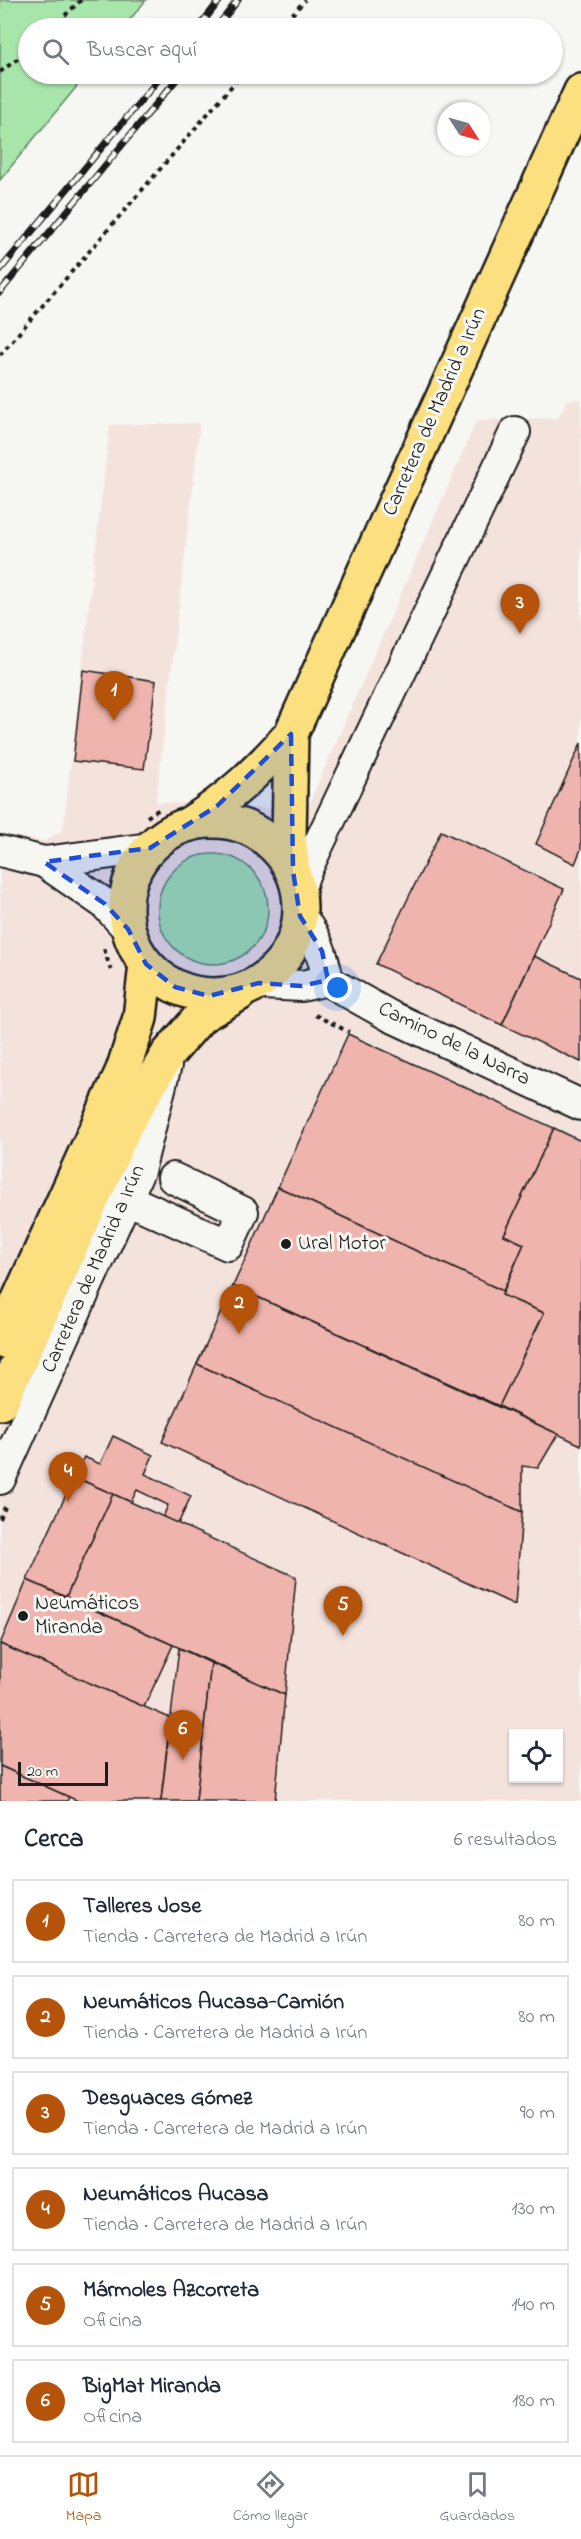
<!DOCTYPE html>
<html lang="es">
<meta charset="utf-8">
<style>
:root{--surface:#fff;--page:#f6f6f7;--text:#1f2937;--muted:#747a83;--line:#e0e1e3;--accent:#b45309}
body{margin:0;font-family:"Indie Flower",sans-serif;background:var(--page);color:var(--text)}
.controls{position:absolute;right:18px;bottom:18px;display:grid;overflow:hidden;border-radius:0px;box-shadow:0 2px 4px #0004}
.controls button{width:54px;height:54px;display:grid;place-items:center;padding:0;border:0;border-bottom:2px solid var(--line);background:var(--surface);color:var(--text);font:30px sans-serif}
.compass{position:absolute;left:437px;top:102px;width:54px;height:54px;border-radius:50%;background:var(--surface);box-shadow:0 2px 4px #0004;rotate:126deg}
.scale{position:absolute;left:18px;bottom:15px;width:90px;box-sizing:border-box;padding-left:6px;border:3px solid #1c1c1c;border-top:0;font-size:16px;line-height:21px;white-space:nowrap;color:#1c1c1c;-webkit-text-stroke:4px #f6f6f2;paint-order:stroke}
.you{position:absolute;left:338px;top:988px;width:21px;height:21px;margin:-15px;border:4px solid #fff;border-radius:50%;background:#1a73e8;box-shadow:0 0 0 9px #1a73e833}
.badge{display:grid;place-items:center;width:39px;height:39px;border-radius:50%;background:var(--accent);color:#fff;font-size:20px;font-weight:700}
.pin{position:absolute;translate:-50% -50px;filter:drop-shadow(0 2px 3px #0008)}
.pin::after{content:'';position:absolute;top:32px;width:21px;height:18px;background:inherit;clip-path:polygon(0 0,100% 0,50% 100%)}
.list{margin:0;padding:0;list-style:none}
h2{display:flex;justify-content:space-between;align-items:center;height:78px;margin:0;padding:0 24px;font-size:26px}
h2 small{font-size:20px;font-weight:400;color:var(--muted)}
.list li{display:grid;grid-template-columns:39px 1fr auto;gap:18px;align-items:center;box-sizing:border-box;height:84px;margin:0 12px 12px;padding:0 12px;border:2px solid var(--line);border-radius:0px}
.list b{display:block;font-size:22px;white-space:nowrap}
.list p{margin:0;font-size:20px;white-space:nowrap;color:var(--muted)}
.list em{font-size:20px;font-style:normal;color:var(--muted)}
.icon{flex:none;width:33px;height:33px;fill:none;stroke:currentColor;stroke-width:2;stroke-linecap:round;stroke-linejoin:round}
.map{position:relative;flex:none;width:581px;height:1801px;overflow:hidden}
.search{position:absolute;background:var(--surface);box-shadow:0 2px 4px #0004;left:18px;right:18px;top:18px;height:66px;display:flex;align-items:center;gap:15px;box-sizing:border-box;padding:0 21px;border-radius:33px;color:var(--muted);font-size:22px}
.sheet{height:654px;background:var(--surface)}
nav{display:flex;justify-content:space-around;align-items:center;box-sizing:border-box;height:84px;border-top:2px solid var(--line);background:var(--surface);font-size:16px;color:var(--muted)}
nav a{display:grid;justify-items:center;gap:3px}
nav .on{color:var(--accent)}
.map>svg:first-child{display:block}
</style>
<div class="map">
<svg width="581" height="1801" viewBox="0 0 581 1801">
<rect width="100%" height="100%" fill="#f6f6f2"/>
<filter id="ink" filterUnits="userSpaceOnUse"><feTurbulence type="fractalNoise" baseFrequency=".0167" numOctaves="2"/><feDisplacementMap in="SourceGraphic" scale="12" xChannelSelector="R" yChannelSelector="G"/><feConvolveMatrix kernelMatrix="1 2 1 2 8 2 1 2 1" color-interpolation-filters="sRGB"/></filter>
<g filter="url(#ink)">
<!-- built -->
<path fill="#f4e2dd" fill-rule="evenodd" d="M581 399V1801H0V834L45 841 63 830 110 425 200 423 156 802 306 811 477 420 558 418 568 400ZM514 1734H558V1778H514Z"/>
<!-- green -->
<g fill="#a8e5ab" stroke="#628064" stroke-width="1.5">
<polygon points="2,0 146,0 123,28 28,28 28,74 87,74 0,180 0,2"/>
<circle cx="213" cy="909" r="55"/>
</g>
<!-- building -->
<g fill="#efb4ad" stroke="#1c1c1c" stroke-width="1.5">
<polygon points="83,670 156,681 144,769 73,761"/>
<polygon points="581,743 581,849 575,864 536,844"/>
<polygon points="441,831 564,889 502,1025 376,964"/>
<polygon points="534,956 581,978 581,1062 502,1025"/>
<polygon points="348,1034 554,1128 504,1235 524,1244 503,1291 278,1187"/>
<polygon points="554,1128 581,1141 581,1445 499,1406 544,1313 502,1295 524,1244 504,1235"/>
<polygon points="278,1187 503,1291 502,1295 544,1313 499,1406 233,1286"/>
<polygon points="233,1286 558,1434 538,1468 522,1466 522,1512 197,1364"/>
<polygon points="197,1364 522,1512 515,1605 162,1442"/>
<polygon points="113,1436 153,1455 145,1474 191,1496 178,1524 163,1517 168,1505 137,1490 131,1502 74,1477 84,1457 100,1464"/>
<polygon points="74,1477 113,1494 66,1597 27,1580"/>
<polygon points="113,1494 296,1577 285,1695 66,1597"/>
<polygon points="27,1580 173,1645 144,1707 0,1644"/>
<polygon points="0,1644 170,1718 161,1801 78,1801 0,1766"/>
<polygon points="179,1648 211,1663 196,1801 161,1801"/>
<polygon points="211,1663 285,1695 275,1801 196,1801"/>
<polygon points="0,1766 69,1797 67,1801 0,1801"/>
</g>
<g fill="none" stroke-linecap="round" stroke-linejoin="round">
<defs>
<g id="minor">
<polyline points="0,851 44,862 150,848"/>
<polyline points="44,862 105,904 128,929"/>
<polyline points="299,892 304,875 515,432"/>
<path d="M300 916C317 937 323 955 328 980L333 984 390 1016 581 1105"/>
<polyline points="262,984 302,986 328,980"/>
<polyline points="127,1199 228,1245 243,1212 173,1178"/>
<polyline points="0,1479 139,1171 166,1065"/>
</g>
<g id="highway">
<polyline points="291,734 289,838 293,871"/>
<circle cx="213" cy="908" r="87"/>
<path d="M189 824C230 798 259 770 291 734L581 91"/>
<polyline points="0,1341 123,1070 140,1018 146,964"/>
<polyline points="0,1403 126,1124 168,1054 181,1039 201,1016 239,994"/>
</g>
</defs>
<!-- minor casing -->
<use href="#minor" stroke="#1c1c1c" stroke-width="34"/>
<!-- highway casing -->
<use href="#highway" stroke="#1c1c1c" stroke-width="38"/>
<!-- path -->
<g stroke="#1c1c1c" stroke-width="4" stroke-dasharray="4.5 4.5" stroke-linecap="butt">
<polyline points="52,28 81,0"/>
<polyline points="280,28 305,0"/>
<polyline points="0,72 28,51"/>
<polyline points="0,355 242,74"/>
<polyline points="147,817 161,808"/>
<polyline points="104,949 112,974"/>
<polyline points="315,1015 349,1032"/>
<polyline points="0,1519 5,1507"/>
</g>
<!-- minor -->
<use href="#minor" stroke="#f6f6f2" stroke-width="30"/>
<!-- highway -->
<use href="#highway" stroke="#fce080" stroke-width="33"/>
<defs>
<g id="rail">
<polyline points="198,28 220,0"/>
<polyline points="216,28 238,0"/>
<polyline points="0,270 163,74"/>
<polyline points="0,292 181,74"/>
</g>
</defs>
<!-- rail casing -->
<use href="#rail" stroke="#1c1c1c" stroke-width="7"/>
<!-- rail -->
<use href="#rail" stroke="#f6f6f2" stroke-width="4.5" stroke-dasharray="14" stroke-linecap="butt"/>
</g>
</g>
<!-- marked area -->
<path fill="#1d4ed8" fill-opacity="0.2" stroke="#1d4ed8" stroke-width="4.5" stroke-dasharray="12 8" stroke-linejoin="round" d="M291 734 293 871 300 916 322 951 328 980 302 986 259 983 209 996 175 987 146 964 128 929 105 904 44 862 150 848 217 806Z"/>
<!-- markers -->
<g fill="#1c1c1c" stroke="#f6f6f2" stroke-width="2">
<circle cx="286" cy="1244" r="6"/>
<circle cx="23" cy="1616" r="6"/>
</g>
<g text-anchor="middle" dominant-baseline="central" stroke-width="6" stroke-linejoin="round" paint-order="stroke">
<!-- street labels -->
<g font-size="21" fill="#1c1c1c" stroke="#f6f6f2">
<text transform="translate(435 412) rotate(-66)">Carretera de Madrid a Irún</text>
<text transform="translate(454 1044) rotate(26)">Camino de la Narra</text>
<text transform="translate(94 1269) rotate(-66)">Carretera de Madrid a Irún</text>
</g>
<!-- poi labels -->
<g font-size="21" fill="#1c1c1c" stroke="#f6f6f2" text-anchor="start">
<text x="298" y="1244">Ural Motor</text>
<text x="35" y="1604">Neumáticos<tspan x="35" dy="24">Miranda</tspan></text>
</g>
</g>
</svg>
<div class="controls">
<button><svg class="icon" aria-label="locate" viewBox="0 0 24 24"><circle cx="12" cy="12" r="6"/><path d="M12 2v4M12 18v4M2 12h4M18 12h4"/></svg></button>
</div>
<svg class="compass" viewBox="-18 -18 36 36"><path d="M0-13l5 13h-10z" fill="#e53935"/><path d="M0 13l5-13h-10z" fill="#747a83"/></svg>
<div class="scale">20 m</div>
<div class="you"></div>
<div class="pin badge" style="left:114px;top:721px">1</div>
<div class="pin badge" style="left:239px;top:1334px">2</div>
<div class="pin badge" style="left:520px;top:634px">3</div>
<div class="pin badge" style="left:68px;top:1502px">4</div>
<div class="pin badge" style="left:343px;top:1636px">5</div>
<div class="pin badge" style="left:183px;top:1760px">6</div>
<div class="search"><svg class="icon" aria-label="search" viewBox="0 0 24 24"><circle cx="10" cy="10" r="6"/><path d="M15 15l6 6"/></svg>Buscar aquí</div>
</div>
<section class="sheet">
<h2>Cerca<small>6 resultados</small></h2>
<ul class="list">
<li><span class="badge">1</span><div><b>Talleres Jose</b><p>Tienda · Carretera de Madrid a Irún</p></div><em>80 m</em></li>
<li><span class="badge">2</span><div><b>Neumáticos Aucasa-Camión</b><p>Tienda · Carretera de Madrid a Irún</p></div><em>80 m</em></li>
<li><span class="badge">3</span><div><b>Desguaces Gómez</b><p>Tienda · Carretera de Madrid a Irún</p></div><em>90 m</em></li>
<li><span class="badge">4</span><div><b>Neumáticos Aucasa</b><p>Tienda · Carretera de Madrid a Irún</p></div><em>130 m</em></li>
<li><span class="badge">5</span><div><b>Mármoles Azcorreta</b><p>Oficina</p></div><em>140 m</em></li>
<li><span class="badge">6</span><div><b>BigMat Miranda</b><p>Oficina</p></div><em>180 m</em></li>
</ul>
</section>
<nav>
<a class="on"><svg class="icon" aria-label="map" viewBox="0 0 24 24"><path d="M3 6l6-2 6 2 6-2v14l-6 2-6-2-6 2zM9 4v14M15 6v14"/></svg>Mapa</a>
<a><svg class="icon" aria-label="directions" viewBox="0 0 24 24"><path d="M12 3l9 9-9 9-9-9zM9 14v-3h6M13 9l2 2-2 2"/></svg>Cómo llegar</a>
<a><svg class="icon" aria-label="saved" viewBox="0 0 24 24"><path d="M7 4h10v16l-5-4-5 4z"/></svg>Guardados</a>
</nav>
